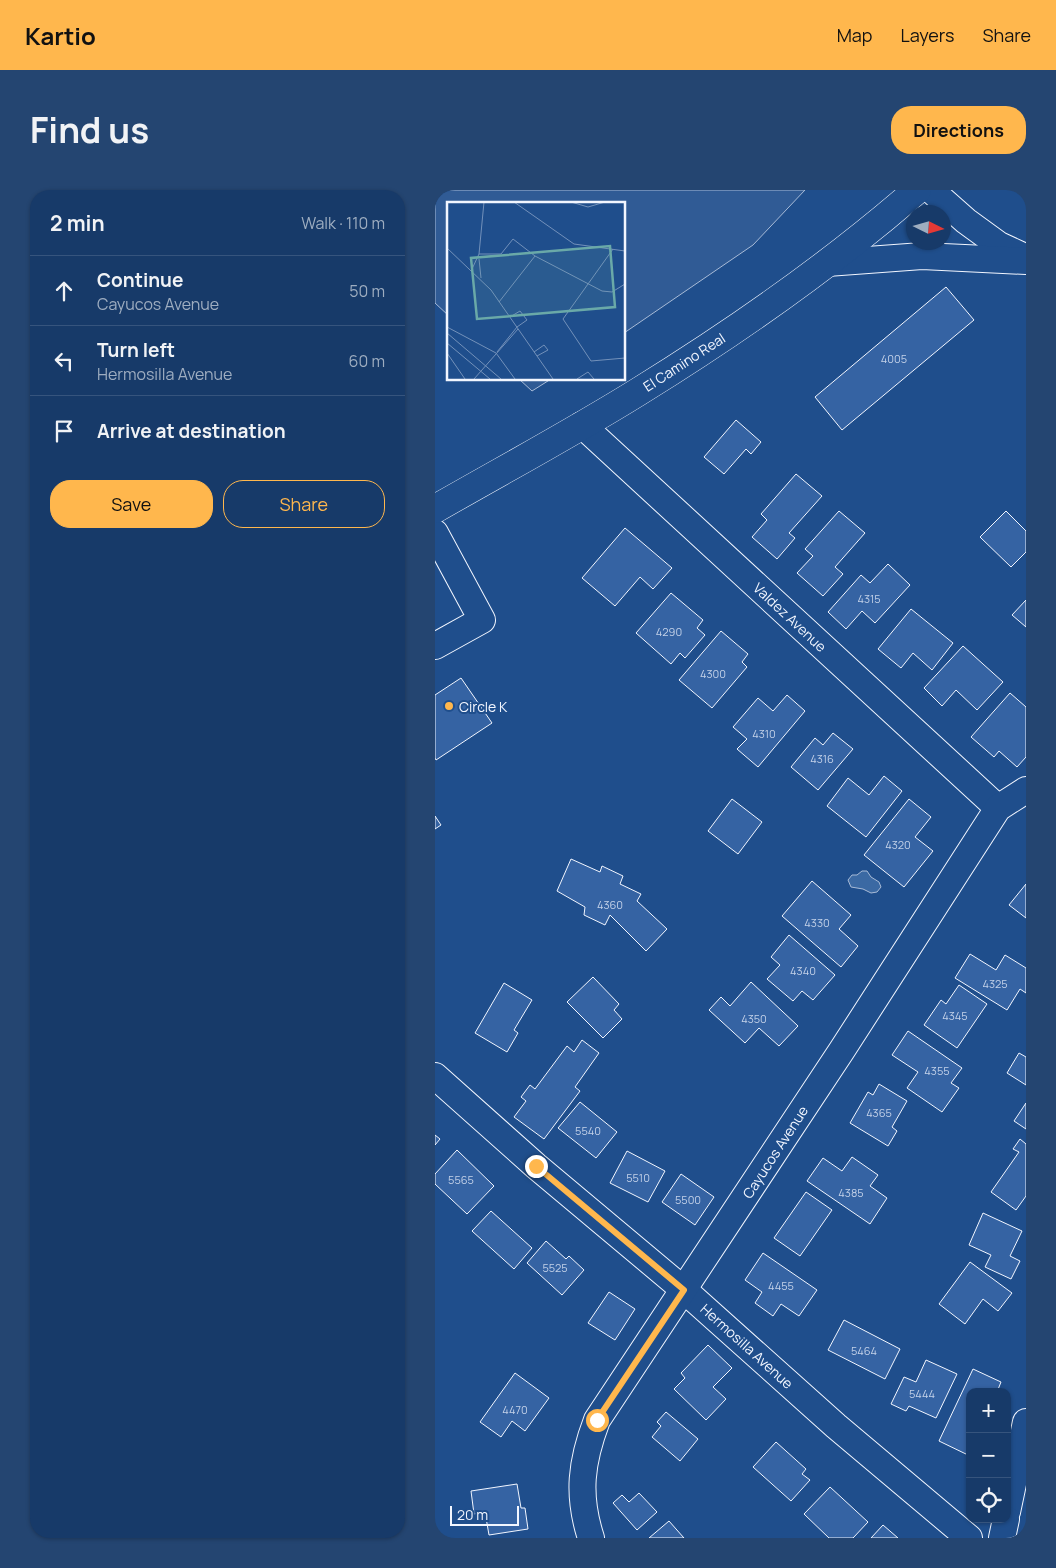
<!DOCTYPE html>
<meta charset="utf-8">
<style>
:root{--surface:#173a69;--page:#244571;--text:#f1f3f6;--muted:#9eadc0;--line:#36547d;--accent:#ffb74d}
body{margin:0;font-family:Manrope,sans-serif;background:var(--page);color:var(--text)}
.controls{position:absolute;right:15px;bottom:15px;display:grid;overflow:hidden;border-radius:10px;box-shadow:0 1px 4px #0004}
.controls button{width:45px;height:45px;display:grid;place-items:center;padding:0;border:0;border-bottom:1px solid var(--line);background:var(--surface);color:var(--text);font:25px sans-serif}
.compass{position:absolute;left:471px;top:15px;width:45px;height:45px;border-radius:50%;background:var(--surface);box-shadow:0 1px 4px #0004;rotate:95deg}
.scale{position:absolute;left:15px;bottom:12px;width:69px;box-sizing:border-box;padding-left:5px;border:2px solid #f2f6ff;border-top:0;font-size:14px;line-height:18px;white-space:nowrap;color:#f2f6ff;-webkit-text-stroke:4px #1f4e8c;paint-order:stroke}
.stop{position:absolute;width:15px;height:15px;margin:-11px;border:4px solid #ffb74d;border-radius:50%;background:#fff}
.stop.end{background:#ffb74d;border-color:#fff;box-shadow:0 1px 5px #0008}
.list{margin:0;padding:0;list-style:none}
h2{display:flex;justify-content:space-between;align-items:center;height:65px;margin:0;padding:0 20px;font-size:21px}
h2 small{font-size:16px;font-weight:400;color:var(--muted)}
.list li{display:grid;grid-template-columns:32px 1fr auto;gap:15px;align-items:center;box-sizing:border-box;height:70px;padding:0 20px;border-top:1px solid var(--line)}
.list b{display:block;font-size:19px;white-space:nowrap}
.list p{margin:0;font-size:16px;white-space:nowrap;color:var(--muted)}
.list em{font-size:16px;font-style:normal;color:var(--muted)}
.actions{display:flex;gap:10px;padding:15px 20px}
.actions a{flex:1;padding:11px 0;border:1px solid var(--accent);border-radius:20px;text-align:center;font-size:18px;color:var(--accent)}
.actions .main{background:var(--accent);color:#111}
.icon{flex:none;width:28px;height:28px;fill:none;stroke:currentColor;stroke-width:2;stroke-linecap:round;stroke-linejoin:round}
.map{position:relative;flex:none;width:591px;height:1348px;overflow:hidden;border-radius:20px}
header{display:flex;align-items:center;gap:30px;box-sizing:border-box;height:70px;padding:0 25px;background:var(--accent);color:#111}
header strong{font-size:24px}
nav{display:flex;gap:28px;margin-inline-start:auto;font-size:18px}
.intro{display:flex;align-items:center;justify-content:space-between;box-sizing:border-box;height:120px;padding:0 30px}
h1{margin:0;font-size:35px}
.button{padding:12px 22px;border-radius:20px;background:var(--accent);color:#111;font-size:18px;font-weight:700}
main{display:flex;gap:30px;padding:0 30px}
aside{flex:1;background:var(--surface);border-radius:20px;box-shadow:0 1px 4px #0004}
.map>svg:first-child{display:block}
</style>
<header>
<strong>Kartio</strong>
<nav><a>Map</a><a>Layers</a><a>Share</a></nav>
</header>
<div class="intro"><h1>Find us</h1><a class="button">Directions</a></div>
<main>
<aside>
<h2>2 min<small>Walk · 110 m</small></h2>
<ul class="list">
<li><svg class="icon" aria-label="ahead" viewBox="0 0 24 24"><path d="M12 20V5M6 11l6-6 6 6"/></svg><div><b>Continue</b><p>Cayucos Avenue</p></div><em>50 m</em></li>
<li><svg class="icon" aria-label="left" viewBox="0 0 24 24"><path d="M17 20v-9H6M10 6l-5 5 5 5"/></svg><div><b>Turn left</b><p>Hermosilla Avenue</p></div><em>60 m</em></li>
<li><svg class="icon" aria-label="arrive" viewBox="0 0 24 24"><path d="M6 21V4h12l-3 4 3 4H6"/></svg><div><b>Arrive at destination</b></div></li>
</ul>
<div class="actions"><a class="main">Save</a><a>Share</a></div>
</aside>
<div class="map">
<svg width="591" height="1348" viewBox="0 0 591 1348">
<rect width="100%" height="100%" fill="#1f4e8c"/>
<!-- parking -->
<g fill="#305b95" stroke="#a8bbd7">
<polygon points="0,0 370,0 318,55 189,143 189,14 14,14 14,126 0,113"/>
<polygon points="84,189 116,189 97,201"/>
</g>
<!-- water -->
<polygon fill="#3b69a3" stroke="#a8bbd7" points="427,681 432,681 436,687 444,692 446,697 442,702 436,703 428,699 416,697 413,690 417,685 422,685"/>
<!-- building -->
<g fill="#3563a3" stroke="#f2f6ff">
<polygon points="511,97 539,130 407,240 380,207"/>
<polygon points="301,230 326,252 316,264 311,259 289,284 269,267"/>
<polygon points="361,284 387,306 354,343 360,348 342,369 317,347 332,330 326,324"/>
<polygon points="404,321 430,343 400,377 408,384 388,406 362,383 378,366 370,359"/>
<polygon points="571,321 591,341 591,362 576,377 545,347"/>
<polygon points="190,338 237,378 218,399 205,387 180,416 147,388"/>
<polygon points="453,374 475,395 440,433 427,421 411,439 393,422 426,385 435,393"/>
<polygon points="236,403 268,430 262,438 270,445 250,468 245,463 236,474 201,443"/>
<polygon points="591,410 591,437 577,425"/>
<polygon points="476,419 518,453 497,480 478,463 466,478 443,459"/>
<polygon points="286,441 313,464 307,472 312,477 277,518 244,490"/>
<polygon points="528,456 568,492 542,520 521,500 507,516 489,498"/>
<polygon points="26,488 57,533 1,570 0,568 0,505"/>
<polygon points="575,503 591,517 591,567 582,577 564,561 559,567 536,547"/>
<polygon points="352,505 370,521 323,577 302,559 312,549 298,537 323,508 338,521"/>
<polygon points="398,543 418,559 383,600 356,577 380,548 388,555"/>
<polygon points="449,586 467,601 431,647 392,616 413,588 434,605"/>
<polygon points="297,609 327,632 303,664 273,641"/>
<polygon points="474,609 496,627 480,647 498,661 469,697 429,665"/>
<polygon points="0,626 6,635 0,639"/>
<polygon points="136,669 165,682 167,676 188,686 185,694 206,704 202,711 232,739 211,761 175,725 170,735 149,725 150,717 122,701"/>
<polygon points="377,691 416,725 404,739 423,756 406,777 347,726"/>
<polygon points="591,694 591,728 574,715"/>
<polygon points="354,745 400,785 378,810 367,801 358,811 332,789 345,775 336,767"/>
<polygon points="535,764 561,780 570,765 591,778 591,803 585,799 572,820 520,788"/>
<polygon points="158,787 184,814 179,820 187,829 168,848 132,812"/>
<polygon points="316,792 363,836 344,856 324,838 310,853 274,820 286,807 295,816"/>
<polygon points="69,793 97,810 79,840 83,843 72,862 40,843"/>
<polygon points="524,795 552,814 522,858 489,835 506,810 511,814"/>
<polygon points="473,841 527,878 516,893 524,898 507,922 472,898 483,882 457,865"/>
<polygon points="147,850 164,863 140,897 145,901 109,949 79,927 91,911 86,907 95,895 100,899 132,856 139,862"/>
<polygon points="584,863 591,867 591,895 572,883"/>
<polygon points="444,894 472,911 457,937 462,941 453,956 415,933 433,902 438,905"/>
<polygon points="145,912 182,942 161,968 123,938"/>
<polygon points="591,913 591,939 579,931"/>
<polygon points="0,945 5,949 0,955"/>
<polygon points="585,949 591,954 591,1006 581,1020 556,1002 584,962 578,959"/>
<polygon points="22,960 59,996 32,1024 0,994 0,984"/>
<polygon points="192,961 230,981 213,1012 175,993"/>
<polygon points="417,967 443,985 435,996 452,1008 435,1034 372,991 388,968 407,981"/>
<polygon points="246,984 279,1007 260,1035 227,1012"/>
<polygon points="371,1002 397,1020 365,1066 339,1048"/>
<polygon points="56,1021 97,1058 79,1079 37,1041"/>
<polygon points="548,1023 587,1041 575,1066 585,1071 576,1089 550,1077 556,1065 534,1055"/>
<polygon points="111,1051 131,1069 134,1066 149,1080 127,1105 92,1073"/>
<polygon points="328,1063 382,1100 364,1126 346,1114 338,1126 320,1113 327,1102 310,1090"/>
<polygon points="535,1072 577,1103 563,1121 548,1109 530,1134 504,1114"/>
<polygon points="174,1102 200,1119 180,1150 153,1133"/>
<polygon points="409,1130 465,1159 450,1189 393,1160"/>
<polygon points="273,1155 297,1178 278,1197 291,1209 271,1230 239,1199 250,1188 246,1183"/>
<polygon points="491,1170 522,1184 501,1228 474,1216 471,1221 456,1214 469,1187 481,1192"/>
<polygon points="538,1179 566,1192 562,1202 535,1202 535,1260 533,1265 504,1251"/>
<polygon points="80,1183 114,1208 90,1241 77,1231 66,1247 45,1232"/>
<polygon points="231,1222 263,1249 245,1271 217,1247 226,1236 222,1232"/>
<polygon points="341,1252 371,1279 367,1284 375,1290 356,1311 318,1277"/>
<polygon points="82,1294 86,1318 90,1318 93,1339 54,1345 50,1322 39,1324 36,1301"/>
<polygon points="395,1297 433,1332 418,1348 394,1348 369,1324"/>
<polygon points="204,1303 222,1322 202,1340 178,1313 187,1305 194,1312"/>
<polygon points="234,1331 249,1348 214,1348"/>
<polygon points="448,1335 463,1348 436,1348"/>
</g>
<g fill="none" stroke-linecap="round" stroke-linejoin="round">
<defs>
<g id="minor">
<polyline points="496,0 531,31 564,55 590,67"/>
<polyline points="392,73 487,66 591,71"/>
<polyline points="147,235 563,618"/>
<polyline points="0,343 47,430 0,456"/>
<polyline points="0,886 101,976 249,1100 401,1236 534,1348"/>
<polyline points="572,1322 591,1232"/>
<path d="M156 1348C142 1305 146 1272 162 1230L407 860 563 618 591 600"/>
<polyline points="567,1348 571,1329"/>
</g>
<path id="major" d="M0 319C68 280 137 243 203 202 300 142 396 75 482 0"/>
</defs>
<!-- minor casing -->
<use href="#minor" stroke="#f2f6ff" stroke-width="28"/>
<!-- major casing -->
<use href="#major" stroke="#f2f6ff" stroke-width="29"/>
<!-- minor -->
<use href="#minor" stroke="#1f4e8c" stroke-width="26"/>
<!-- major -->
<use href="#major" stroke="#1f4e8c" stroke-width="28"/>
</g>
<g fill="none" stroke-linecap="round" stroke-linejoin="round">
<!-- route -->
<polyline stroke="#ffb74d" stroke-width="6" points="101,976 249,1100 162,1230"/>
</g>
<!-- markers -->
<circle fill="#ffb74d" stroke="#1f4e8c" stroke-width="2" cx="14" cy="516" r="5"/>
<g text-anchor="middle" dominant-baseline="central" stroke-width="4" stroke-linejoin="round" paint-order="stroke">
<!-- number labels -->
<g font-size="11" fill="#c3d1e8">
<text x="459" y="168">4005</text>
<text x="434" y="408">4315</text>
<text x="234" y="441">4290</text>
<text x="278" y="483">4300</text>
<text x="329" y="543">4310</text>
<text x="387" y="568">4316</text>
<text x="463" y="654">4320</text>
<text x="175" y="714">4360</text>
<text x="382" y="732">4330</text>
<text x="368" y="780">4340</text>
<text x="560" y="793">4325</text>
<text x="520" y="825">4345</text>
<text x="319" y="828">4350</text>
<text x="502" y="880">4355</text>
<text x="444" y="922">4365</text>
<text x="153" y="940">5540</text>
<text x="203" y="987">5510</text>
<text x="26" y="989">5565</text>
<text x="416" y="1002">4385</text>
<text x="253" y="1009">5500</text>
<text x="120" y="1077">5525</text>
<text x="346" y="1095">4455</text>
<text x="429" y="1160">5464</text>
<text x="487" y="1203">5444</text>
<text x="80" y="1219">4470</text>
</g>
<!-- street labels -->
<g font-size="14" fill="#f2f6ff" stroke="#1f4e8c">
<text transform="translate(249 172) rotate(-33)">El Camino Real</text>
<text transform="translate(355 427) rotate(43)">Valdez Avenue</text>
<text transform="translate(340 962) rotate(-57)">Cayucos Avenue</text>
<text transform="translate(312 1156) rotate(42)">Hermosilla Avenue</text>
</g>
<!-- poi labels -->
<g font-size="14" fill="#f2f6ff" stroke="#1f4e8c" text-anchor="start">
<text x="24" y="516">Circle K</text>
</g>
</g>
<!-- overview -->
<g transform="translate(12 12)">
<rect width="178" height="178" fill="#1f4e8c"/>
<path fill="none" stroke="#7391ba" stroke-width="1" d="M67 0 127 42 178 49M124 0 141 5 158 0M0 46 44 88 106 177M166 47 116 117 144 159 178 156M32 52H54L66 37 88 54 155 89 165 90 178 82M32 57 34 76M25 67 32 52 37 0M52 100 88 54M63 115 73 109 80 118 70 125M0 125 49 151 68 177M0 131 54 177M0 141 43 177M50 150 70 125M87 150 97 143 101 148 90 154M0 151 18 177M27 177 71 127M130 177 141 170 147 177"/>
<path fill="#6aa9a8" fill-opacity="0.15" stroke="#6aa9a8" stroke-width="2.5" d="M163 44 168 105 30 117 24 56Z"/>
<rect width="178" height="178" fill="none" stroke="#f2f6ff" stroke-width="2.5"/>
</g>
</svg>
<div class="controls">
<button>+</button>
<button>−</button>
<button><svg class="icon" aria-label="locate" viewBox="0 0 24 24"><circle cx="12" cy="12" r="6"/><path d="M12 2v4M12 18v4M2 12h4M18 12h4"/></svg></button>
</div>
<svg class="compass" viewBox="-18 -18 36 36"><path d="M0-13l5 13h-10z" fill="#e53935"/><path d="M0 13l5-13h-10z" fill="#9eadc0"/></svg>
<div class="scale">20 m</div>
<div class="stop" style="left:162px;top:1230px"></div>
<div class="stop end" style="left:101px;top:976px"></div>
</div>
</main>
